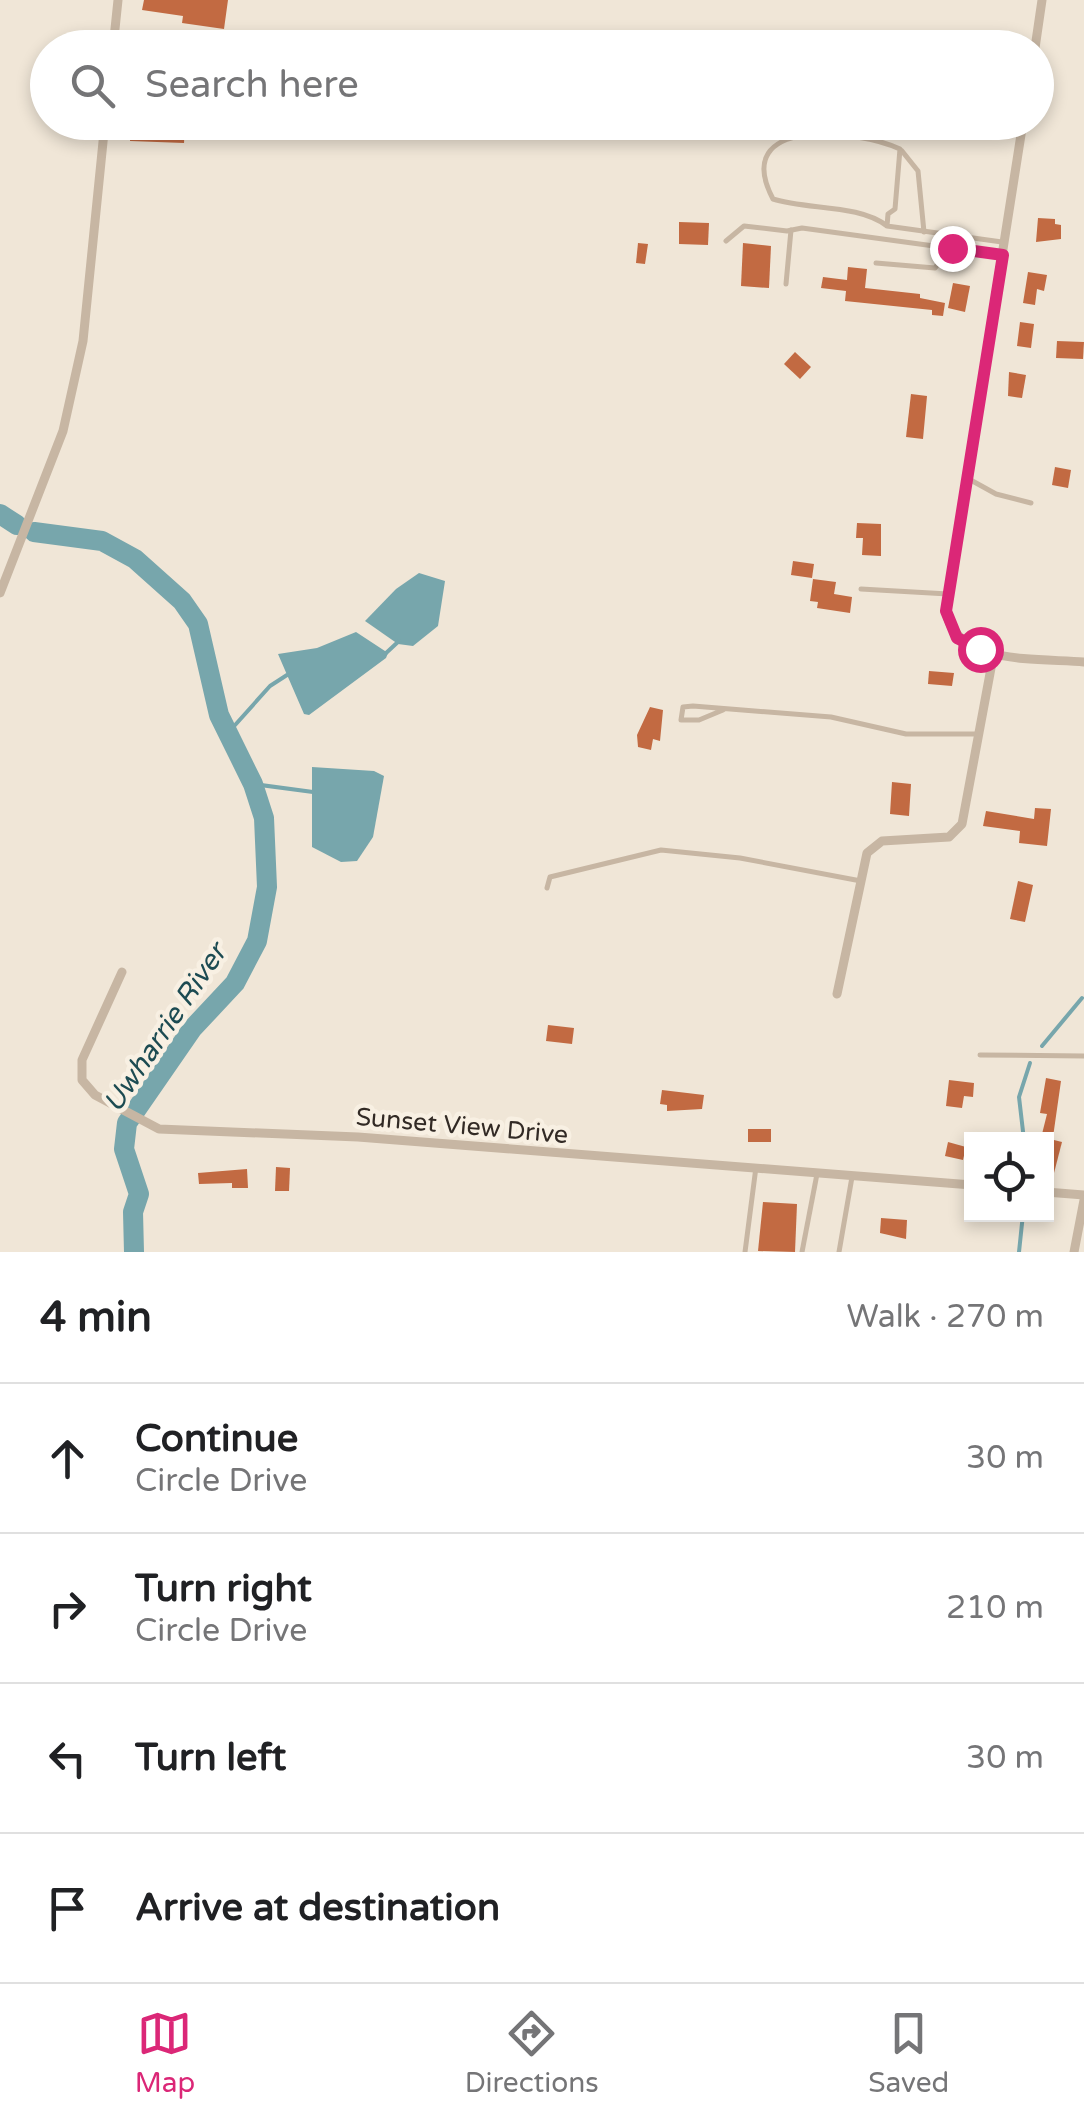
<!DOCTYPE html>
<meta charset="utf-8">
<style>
:root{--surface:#fff;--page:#f6f6f6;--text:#202124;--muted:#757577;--line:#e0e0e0;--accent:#db2777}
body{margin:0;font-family:"Varela Round",sans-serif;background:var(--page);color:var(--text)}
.controls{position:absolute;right:30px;bottom:30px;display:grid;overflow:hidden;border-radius:0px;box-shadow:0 5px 15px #0003}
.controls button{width:90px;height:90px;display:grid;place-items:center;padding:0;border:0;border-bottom:2px solid var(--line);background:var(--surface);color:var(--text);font:50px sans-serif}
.stop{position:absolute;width:30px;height:30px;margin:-22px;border:8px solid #db2777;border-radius:50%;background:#fff}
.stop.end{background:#db2777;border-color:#fff;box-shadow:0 2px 10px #0008}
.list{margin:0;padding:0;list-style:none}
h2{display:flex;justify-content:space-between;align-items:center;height:130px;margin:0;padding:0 40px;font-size:42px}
h2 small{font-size:32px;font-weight:400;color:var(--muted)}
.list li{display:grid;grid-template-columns:65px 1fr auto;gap:30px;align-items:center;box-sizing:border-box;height:150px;padding:0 40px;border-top:2px solid var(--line)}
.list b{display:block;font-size:38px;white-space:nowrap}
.list p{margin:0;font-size:32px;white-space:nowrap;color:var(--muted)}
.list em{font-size:32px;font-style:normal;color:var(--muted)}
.icon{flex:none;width:55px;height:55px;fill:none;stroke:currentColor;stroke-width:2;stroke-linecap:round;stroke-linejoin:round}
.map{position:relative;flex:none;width:1084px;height:1252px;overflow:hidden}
.search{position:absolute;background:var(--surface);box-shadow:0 5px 15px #0003;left:30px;right:30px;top:30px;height:110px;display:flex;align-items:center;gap:25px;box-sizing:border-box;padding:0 35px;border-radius:55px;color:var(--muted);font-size:38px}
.sheet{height:730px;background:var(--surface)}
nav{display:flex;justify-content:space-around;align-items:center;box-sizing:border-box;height:140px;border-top:2px solid var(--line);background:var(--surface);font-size:28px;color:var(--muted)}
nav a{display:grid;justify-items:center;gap:5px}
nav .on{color:var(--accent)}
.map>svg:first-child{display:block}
</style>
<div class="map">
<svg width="1084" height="1252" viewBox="0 0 1084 1252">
<rect width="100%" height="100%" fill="#f0e6d7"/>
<!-- water -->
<g fill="#77a6ac">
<polygon points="419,573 445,581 438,626 413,646 398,644 365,621 396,589"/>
<polygon points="356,632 388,653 386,658 309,715 304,714 278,654 317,648"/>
<polygon points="312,767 374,771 384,776 373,837 357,861 341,862 312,847"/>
</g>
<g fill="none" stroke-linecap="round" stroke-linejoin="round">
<!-- stream -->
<g stroke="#77a6ac" stroke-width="4">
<polyline points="385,654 399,641"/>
<polyline points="227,734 270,686 287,675"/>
<polyline points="253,784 313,792"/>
<polyline points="1042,1046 1082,998"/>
<polyline points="1024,1140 1019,1097 1030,1063"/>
<polyline points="1019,1252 1023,1214"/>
</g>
<!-- river -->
<g stroke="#77a6ac" stroke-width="20">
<polyline points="0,514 17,525"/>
<polyline points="34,532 102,541 135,559 182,601 198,624 219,715 253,784 264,818 267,887 257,941 235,983 192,1029 127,1123 124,1149 139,1194 133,1212 134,1252"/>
</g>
</g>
<!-- building -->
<g fill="#c26a42">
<polygon points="144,0 228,0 224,29 182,23 183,16 142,10"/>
<polygon points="954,30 986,35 984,48 952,48"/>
<polygon points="131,122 185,122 184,143 130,141"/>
<polygon points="1038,218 1055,219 1055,224 1061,225 1061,239 1036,242"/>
<polygon points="679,222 709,223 708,245 679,244"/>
<polygon points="638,243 648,244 645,264 636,263"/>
<polygon points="743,243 771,246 769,288 741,286"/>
<polygon points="848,267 867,269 865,288 920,294 920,298 945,303 943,316 932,315 932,310 845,301 846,291 821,288 823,277 847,280"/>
<polygon points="1028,272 1047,275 1044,291 1037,289 1035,305 1023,303"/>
<polygon points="953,283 970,286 965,312 948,308"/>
<polygon points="1020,322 1034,324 1031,348 1017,346"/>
<polygon points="1057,341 1084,342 1083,359 1056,358"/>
<polygon points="795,352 811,367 800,379 784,364"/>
<polygon points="1009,372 1026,375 1022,398 1008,396"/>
<polygon points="911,394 927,396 923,439 906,437"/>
<polygon points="1055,467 1071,470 1068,488 1052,485"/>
<polygon points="857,523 881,524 881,556 862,555 863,538 856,538"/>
<polygon points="793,561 814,564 812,578 791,575"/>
<polygon points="813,579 836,582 834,594 852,597 850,613 817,608 818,602 810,601"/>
<polygon points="929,671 954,673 952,686 928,684"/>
<polygon points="650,707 663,710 660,741 653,739 651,750 638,747 637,735"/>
<polygon points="892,782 911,784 909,816 890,814"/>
<polygon points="1035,808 1051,809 1047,846 1019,843 1020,831 983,826 986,811 1034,819"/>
<polygon points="1018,881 1033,885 1025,922 1010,919"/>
<polygon points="548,1025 574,1028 572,1044 546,1041"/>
<polygon points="1046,1078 1061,1081 1053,1137 1042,1134 1047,1114 1040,1113"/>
<polygon points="949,1080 974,1083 973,1097 964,1096 962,1108 946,1106"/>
<polygon points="662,1090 704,1095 702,1109 667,1111 667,1105 660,1104"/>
<rect x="748" y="1129" width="23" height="13"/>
<polygon points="1046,1138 1062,1142 1054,1173 1046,1171"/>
<polygon points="948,1142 966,1147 963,1160 945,1156"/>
<polygon points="276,1167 290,1168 289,1191 275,1191"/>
<polygon points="247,1169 248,1188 232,1188 232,1183 199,1184 198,1173"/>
<polygon points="763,1202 797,1204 795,1252 758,1251"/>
<polygon points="881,1218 907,1220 906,1239 880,1233"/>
</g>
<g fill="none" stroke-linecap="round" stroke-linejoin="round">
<!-- service -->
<g stroke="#c7b6a3" stroke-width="5">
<polyline points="902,151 918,171 924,232"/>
<path d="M887 226 888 214 895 209 900 149C857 129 729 116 773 199 807 210 859 204 887 226L1002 242"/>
<polyline points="726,241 744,226 787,231 802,228 1000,255"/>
<polyline points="876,263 935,268 949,249"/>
<polyline points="786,284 791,230"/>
<polyline points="967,478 996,494 1031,503"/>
<polyline points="861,589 948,594"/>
<polyline points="723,710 699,720 681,720 683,707 693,706 831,717 906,734 978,734"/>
<polyline points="547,888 550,877 661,850 740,858 861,881"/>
<polyline points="980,1055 1084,1056"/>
<polyline points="745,1252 756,1167"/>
<polyline points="802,1252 817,1174"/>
<polyline points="839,1252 852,1177"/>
</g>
<!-- minor -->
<g stroke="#c7b6a3" stroke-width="9">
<polyline points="113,48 118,0"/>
<polyline points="1035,48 1042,0"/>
<path d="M1023 122 946 611C955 666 1041 658 1084 662"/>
<polyline points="0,593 63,431 83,341 105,122"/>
<polyline points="122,972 82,1060 82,1080 95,1095 159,1129 358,1137 972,1185"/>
<polyline points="837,994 867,853 882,841 949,837 962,824 994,652"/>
<polyline points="1046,1192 1084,1195"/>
<polyline points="1074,1252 1084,1200"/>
</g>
</g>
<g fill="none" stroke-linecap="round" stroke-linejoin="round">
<!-- route -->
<polyline stroke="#db2777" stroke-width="12" points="952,248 1003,255 946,611 957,638 980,649"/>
</g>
<g text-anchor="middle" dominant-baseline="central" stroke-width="9" stroke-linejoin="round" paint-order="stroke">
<!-- street labels -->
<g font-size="25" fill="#322a25" stroke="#f8f0e3">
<text transform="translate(462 1126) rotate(5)">Sunset View Drive</text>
</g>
<!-- water labels -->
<g font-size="28" font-style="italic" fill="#1c4b52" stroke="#f8f0e3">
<text transform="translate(165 1028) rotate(-56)">Uwharrie River</text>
</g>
</g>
</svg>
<div class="controls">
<button><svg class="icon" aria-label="locate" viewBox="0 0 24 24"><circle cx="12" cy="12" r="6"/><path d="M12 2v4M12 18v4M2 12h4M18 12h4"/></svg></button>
</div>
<div class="stop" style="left:980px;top:649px"></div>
<div class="stop end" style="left:952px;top:248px"></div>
<div class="search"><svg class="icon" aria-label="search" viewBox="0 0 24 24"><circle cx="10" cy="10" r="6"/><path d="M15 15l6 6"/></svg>Search here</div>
</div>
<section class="sheet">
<h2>4 min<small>Walk · 270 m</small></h2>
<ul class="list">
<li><svg class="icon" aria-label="ahead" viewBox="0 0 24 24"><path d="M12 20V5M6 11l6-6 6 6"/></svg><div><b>Continue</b><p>Circle Drive</p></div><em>30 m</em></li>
<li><svg class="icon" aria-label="right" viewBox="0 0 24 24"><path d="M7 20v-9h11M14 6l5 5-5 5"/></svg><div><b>Turn right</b><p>Circle Drive</p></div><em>210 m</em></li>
<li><svg class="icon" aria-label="left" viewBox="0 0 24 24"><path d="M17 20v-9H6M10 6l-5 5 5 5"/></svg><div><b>Turn left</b></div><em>30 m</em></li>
<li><svg class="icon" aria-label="arrive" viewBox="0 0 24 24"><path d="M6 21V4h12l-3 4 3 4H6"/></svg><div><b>Arrive at destination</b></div></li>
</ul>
</section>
<nav>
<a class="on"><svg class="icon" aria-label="map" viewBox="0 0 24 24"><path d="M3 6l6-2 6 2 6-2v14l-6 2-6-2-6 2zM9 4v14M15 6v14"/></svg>Map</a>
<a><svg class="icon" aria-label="directions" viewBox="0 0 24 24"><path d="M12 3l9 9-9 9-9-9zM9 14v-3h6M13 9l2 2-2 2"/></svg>Directions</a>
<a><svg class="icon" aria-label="saved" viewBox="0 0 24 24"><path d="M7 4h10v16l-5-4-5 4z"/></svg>Saved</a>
</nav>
